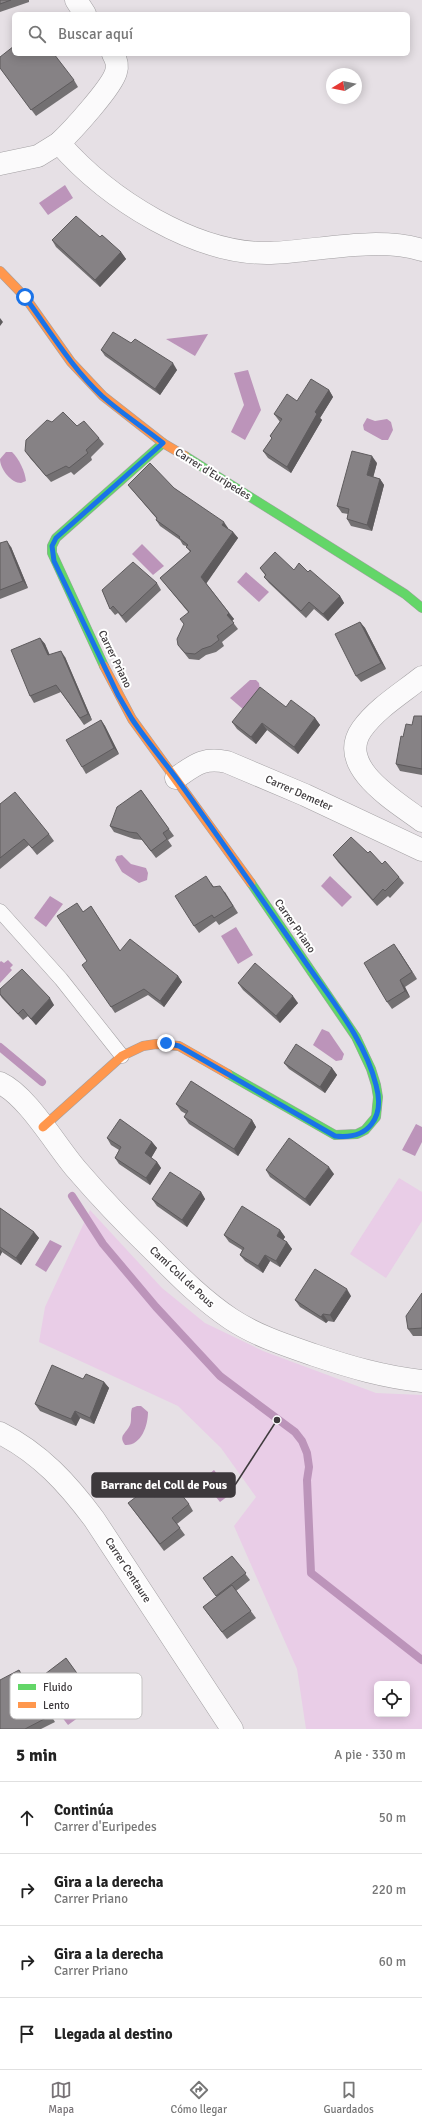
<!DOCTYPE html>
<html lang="es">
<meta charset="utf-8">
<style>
:root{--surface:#fff;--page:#f6f6f6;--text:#222;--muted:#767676;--line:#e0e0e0;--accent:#787377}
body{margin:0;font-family:Signika,sans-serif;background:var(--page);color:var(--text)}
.controls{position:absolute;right:12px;bottom:12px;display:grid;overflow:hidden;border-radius:6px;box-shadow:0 2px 10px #0003}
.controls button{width:36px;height:36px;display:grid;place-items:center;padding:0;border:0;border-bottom:1px solid var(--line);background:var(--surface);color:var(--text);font:20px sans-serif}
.compass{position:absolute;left:326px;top:68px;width:36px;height:36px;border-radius:50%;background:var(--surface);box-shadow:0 2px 10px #0003;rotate:260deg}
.stop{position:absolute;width:12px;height:12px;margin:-9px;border:3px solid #1a73e8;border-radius:50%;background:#fff}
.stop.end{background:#1a73e8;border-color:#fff;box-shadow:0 1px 4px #0008}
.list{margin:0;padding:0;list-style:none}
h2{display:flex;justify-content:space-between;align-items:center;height:52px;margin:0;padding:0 16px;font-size:17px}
h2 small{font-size:13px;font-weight:400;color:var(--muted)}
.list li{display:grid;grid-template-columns:26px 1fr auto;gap:12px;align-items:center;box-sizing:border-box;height:72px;padding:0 16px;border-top:1px solid var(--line)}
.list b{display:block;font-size:15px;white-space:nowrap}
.list p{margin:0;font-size:13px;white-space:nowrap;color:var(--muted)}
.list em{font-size:13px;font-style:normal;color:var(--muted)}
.icon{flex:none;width:22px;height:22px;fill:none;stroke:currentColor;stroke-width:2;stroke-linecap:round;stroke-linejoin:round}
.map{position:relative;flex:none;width:422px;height:1729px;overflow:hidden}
.search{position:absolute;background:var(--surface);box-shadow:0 2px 10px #0003;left:12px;right:12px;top:12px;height:44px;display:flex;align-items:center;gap:10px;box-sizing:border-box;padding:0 14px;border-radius:6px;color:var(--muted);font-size:15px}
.sheet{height:340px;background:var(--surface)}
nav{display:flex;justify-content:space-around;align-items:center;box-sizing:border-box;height:56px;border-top:1px solid var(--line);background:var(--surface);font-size:11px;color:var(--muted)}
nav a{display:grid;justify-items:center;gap:2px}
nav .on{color:var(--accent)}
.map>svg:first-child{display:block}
</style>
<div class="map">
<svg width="422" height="1729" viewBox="0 0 422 1729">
<rect width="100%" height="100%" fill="#e6e0e5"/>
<!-- green -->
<g fill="#e9cde7" fill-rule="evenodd">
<polygon points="399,1178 422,1192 422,1221 386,1278 350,1254"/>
<path d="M90 1210 162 1288 205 1323 263 1351 376 1393 422 1395V1729H306L297 1669 234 1526 256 1497 221 1448 178 1406 39 1342 45 1307ZM377 1684H407V1714H377Z"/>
</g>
<!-- water -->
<g fill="#bc94ba">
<polygon points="65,185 73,198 48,215 39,203"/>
<polygon points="208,334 195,356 166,339"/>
<polygon points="248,370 261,410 245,440 231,432 244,405 234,373"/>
<polygon points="367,418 375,421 387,419 391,422 393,430 388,440 382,440 364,430 363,425"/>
<path d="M6 452H12C19 459 25 471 26 481L21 483C11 483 0 469 0 459Z"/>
<polygon points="142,544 164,566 153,575 132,554"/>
<polygon points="246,572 269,592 259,602 237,582"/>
<polygon points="250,680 256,680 259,683 260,690 244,710 230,698"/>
<polygon points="122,855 131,864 146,868 148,873 147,880 139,883 122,872 115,860 117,856"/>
<polygon points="330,876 352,897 342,907 321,886"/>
<polygon points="50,896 63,904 46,927 34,918"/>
<polygon points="236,927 253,955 238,964 221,936"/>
<polygon points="8,960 13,965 10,968 12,970 0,983 0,962 1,961 4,963"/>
<polygon points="322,1029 329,1032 344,1054 342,1060 336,1061 313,1045"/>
<polygon points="416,1124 422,1127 422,1142 415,1156 402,1150"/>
<polygon points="50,1240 62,1246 46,1272 35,1265"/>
<path d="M137 1406H141L148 1412C148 1426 141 1446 125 1445 118 1435 126 1434 130 1425 132 1420 130 1414 132 1408Z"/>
<polygon points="214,1470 232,1493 220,1502 202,1480"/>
<polygon points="87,1690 97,1704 68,1725 58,1712"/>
</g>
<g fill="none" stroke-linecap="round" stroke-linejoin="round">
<!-- stream -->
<g stroke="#bc94ba" stroke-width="8">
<polyline points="0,1047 42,1082"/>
<polyline points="72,1196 103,1244 156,1307 220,1376 295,1432 302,1441 307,1453 309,1467 307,1480 311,1573 422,1660"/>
</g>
<defs>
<polyline id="lane" points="0,911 61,979 122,1056"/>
<g id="street">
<polyline points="76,0 85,14"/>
<path d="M59 143C72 131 112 87 116 72 118 66 116 59 113 54"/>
<path d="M0 164 38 156 59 143C108 199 195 255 271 253 319 251 375 236 422 250"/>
<path d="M422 677C402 693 377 708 362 729 335 767 397 802 422 821"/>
<path d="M176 778C195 765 203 757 227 762L305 795 422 850"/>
<path d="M0 1083C28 1096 56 1146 77 1170 101 1198 126 1224 152 1249 177 1274 201 1299 231 1319 257 1336 285 1345 314 1355 350 1367 384 1377 422 1381"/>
<path d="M0 1433C40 1453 68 1484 94 1519L232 1729"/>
</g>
<g id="fast">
<polyline points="185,456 405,594 422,608"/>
<polyline points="104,666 52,553 52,546 56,538 163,443"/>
<polyline points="228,1074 335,1135 357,1134 365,1130 376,1117 378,1097 376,1085 371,1069 356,1037 251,883"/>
</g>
<g id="slow">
<polyline points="0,271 25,297 71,362 103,396 163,443 185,456"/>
<polyline points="104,666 132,719 251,883"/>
<polyline points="43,1127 122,1056 143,1046 156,1044 179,1046 228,1074"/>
</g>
</defs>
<!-- lane casing -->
<use href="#lane" stroke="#a3a0a3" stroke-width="15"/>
<!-- street casing -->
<use href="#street" stroke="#a3a0a3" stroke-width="23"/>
<!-- fast casing -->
<use href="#fast" stroke="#a3a0a3" stroke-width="10"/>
<!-- slow casing -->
<use href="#slow" stroke="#a3a0a3" stroke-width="10"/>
<!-- lane -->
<use href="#lane" stroke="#fbfafb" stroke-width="14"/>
<!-- street -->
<use href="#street" stroke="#fbfafb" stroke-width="22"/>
<!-- fast -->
<use href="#fast" stroke="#63d668" stroke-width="9"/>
<!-- slow -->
<use href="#slow" stroke="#ff974d" stroke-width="9"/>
</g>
<!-- wall -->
<g fill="#737072">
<polygon points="0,0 29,0 29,2 0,12"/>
<polygon points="0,68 74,80 78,87 36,116"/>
<polygon points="100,237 121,252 126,259 100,287 56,247 52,240"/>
<polygon points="131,343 177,370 160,395 105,356 101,350"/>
<polygon points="329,390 333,397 320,418 322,420 291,473 268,458 263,451 272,438 270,436 280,422 274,414 297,401"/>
<polygon points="77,426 99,438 104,444 91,457 92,460 74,475 71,472 51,482 30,458 25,451"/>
<polygon points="377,463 373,477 380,479 384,485 372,531 351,526 347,519 348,514 342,513 337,506"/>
<polygon points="128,485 174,488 228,528 228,529 233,532 238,538 206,583 234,619 232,621 238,629 222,642 224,646 216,652 206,655 199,660 189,659 178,645 184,625 188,612 165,584 160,578 190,552 186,546 183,545 180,540 160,526 156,520 157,519 133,491"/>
<polygon points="0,543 11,547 28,588 0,599"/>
<polygon points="260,568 294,570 308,572 340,596 344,603 328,621 314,609 306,618 269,583 264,577 265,575"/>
<polygon points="157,583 161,590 126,623 118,613 115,615 110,609 102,590"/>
<polygon points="360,622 365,628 386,669 361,682 356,676"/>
<polygon points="40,638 45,644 49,655 65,657 92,720 84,725 61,692 34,703 30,696"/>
<polygon points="286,707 315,718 320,725 298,754 267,730 256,744 237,729 232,722"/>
<polygon points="422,716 422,775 400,771 396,764 403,737 412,725"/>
<polygon points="101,720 105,726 119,754 86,774 82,767"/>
<polygon points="141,790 174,836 168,840 172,846 156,858 142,840 134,839 114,832 110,826"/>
<polygon points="0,804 49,834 54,841 37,855 29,845 0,869"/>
<polygon points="368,853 399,877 404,883 390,898 388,896 377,906 338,862 333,855"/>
<polygon points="211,883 214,887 225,892 238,913 219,925 216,921 199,933 194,926"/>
<polygon points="91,906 120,951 178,976 182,982 164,1007 148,995 115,1013 111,1007 87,961 83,912"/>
<polygon points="399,951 417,979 405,987 410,997 392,1009 387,1002"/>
<polygon points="238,983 298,1003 280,1023 243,990"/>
<polygon points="0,989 54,1005 36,1025 28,1016 23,1020 2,998 0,995"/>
<polygon points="284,1063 332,1068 337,1075 325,1093 289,1069"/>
<polygon points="176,1104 252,1120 256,1127 238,1156 189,1124 184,1117 186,1114 181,1111"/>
<polygon points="107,1138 152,1142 157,1148 151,1158 157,1162 161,1168 150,1185 119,1164 115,1158 119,1150 111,1145"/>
<polygon points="266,1170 334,1174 310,1206 270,1177"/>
<polygon points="201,1192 205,1199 187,1227 157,1206 152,1199"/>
<polygon points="0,1208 34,1232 39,1238 21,1265 2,1252 0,1256"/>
<polygon points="280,1230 285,1237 283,1240 287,1242 292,1249 280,1267 270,1261 263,1273 245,1261 240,1255 242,1250 229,1242 224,1235"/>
<polygon points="422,1293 422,1336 413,1336 408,1329"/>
<polygon points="351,1296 334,1322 328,1321 326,1323 300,1307 295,1300"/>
<polygon points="83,1379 104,1382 109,1388 94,1424 80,1418 76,1426 40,1411 35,1404"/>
<polygon points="154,1497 189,1504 193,1511 177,1524 185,1535 164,1551 128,1503"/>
<polygon points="232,1556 250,1580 236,1591 256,1618 227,1639 203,1607 217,1596 203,1578"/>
<polygon points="66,1658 83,1682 47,1709 55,1722 41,1729 0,1729 23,1676 29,1687"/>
</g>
<!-- shaded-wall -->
<g fill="#5e5b5d">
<polygon points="121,252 126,259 100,287 95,280"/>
<polygon points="0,318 3,322 0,326"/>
<polygon points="173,363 177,370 160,395 155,389"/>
<polygon points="329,390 333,397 320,418 322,420 291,473 287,467 315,412"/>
<polygon points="372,456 377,463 372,482 367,475"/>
<polygon points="380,479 384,485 372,531 367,525"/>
<polygon points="224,522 228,528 226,531 222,525"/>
<polygon points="233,532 238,538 206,584 201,577"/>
<polygon points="7,541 11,547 28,588 23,581"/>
<polygon points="340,596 344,603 328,621 323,614"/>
<polygon points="229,613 234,619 232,621 227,615"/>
<polygon points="360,622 365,628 386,669 381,663"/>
<polygon points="40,638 45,644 53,662 48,655"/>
<polygon points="61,651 65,657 92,720 88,714"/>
<polygon points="315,718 320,725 298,754 294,747"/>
<polygon points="101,720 105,726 119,754 114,748"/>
<polygon points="262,723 267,730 256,744 251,737"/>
<polygon points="394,944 399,951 417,979 412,972"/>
<polygon points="178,976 182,982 164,1007 160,1001"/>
<polygon points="400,980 405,987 410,997 405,991"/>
<polygon points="293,996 298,1003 280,1023 276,1016"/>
<polygon points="50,998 54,1005 36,1025 31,1019"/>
<polygon points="332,1068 337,1075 325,1093 320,1087"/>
<polygon points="252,1120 256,1127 238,1156 234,1149"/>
<polygon points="152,1142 157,1148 150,1160 145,1153"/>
<polygon points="157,1162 161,1168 150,1185 146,1178"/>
<polygon points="329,1167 334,1174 310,1206 305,1199"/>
<polygon points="201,1192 205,1199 187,1227 182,1220"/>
<polygon points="280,1230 285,1237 282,1242 277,1236"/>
<polygon points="34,1232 39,1238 21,1265 16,1258"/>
<polygon points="287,1242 292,1249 280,1267 276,1261"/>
<polygon points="0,1249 2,1252 0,1256"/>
<polygon points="265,1255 270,1261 263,1273 258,1266"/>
<polygon points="347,1289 351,1296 334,1322 330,1315"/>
<polygon points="323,1314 328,1321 326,1323 321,1317"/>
<polygon points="104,1382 109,1388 94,1424 90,1418"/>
<polygon points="75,1411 80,1418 76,1426 71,1419"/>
<polygon points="19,1670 23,1676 33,1693 28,1687"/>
</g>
<!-- building -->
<g fill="#868285" stroke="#5e5b5d">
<polygon points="0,0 11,0 0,4"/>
<polygon points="14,46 14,54 54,54 74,80 31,110 0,68 0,57"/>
<polygon points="76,216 100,237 102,235 121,252 95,280 52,240"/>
<polygon points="113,332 131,343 135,339 173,363 155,389 101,350"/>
<polygon points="311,379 329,390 315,412 317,414 287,467 263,451 272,438 270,436 282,419 274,414 287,394 297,401"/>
<polygon points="63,412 77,426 84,421 99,438 86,450 88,453 69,468 66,466 46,476 25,451 26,440 47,420 52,422"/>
<polygon points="352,451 372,456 367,475 380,479 367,525 347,519 349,509 337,506"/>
<polygon points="150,463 174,488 224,522 222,525 233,532 201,577 229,613 227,615 234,623 217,636 219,640 211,646 202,649 195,654 185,653 178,645 177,639 184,624 180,619 189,612 160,578 191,551 186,547 188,545 179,538 180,537 156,520 157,518 128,485"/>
<polygon points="7,541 23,581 0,590 0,543"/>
<polygon points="275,552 294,570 299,563 308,572 310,570 340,596 323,614 309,602 301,611 264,577 266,575 260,568"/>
<polygon points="133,562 157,583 122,616 113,606 110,609 102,590"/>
<polygon points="360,622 381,663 356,676 335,634"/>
<polygon points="40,638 48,655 61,651 88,714 80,718 56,685 30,696 11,650"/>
<polygon points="260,687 286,707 291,700 315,718 294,747 262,723 251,737 232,722"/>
<polygon points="414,716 422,716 422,769 396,764 401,736 403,737 406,724 412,725"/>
<polygon points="101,720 114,748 82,767 66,740"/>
<polygon points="141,790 169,829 163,833 167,839 151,851 137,833 129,832 110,826 117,807"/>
<polygon points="15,792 49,834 32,848 24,839 0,858 0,804"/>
<polygon points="351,837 368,853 370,851 382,864 385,861 399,877 385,891 383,889 373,900 333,855"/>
<polygon points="206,876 213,887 220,886 233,906 214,918 212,915 194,926 175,896"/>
<polygon points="77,903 83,912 91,906 120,951 130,939 178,976 160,1001 144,989 111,1007 82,965 87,961 57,916"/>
<polygon points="394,944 412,972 400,980 405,991 387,1002 364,963"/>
<polygon points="255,963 293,996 276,1016 238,983"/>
<polygon points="22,969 50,998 31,1019 23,1009 18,1014 0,994 0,989"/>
<polygon points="296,1044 332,1068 320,1087 284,1063"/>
<polygon points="191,1081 252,1120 234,1149 184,1117 188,1111 176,1104"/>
<polygon points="120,1119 152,1142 145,1153 157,1162 146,1178 115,1158 121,1147 107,1138"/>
<polygon points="289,1138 329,1167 305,1199 266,1170"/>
<polygon points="170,1172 201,1192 182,1220 152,1199"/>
<polygon points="242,1206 280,1230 277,1236 287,1242 276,1261 265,1255 258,1266 240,1255 244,1248 224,1235"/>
<polygon points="0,1208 34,1232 16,1258 0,1247"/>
<polygon points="315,1269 347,1289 330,1315 323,1314 321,1317 295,1300"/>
<polygon points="422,1293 422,1328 408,1329 406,1316"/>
<polygon points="52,1365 83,1379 86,1374 104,1382 90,1418 75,1411 71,1419 35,1404"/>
<polygon points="172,1483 189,1504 172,1518 180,1528 160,1544 128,1503 148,1488 154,1497"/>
<polygon points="232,1556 246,1573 216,1596 203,1578"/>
<polygon points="232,1585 251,1611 222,1632 203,1607"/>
<polygon points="66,1658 79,1676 42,1703 50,1716 25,1729 0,1729 0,1680 19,1670 28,1687"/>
</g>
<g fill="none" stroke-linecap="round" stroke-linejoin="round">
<!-- route -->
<path stroke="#1a73e8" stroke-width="5" d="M25 297C50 331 71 367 102 396 121 413 143 427 163 443L56 538 52 546 54 561 118 695 132 719C146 740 162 759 177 779 221 840 263 901 306 963 332 1001 365 1040 376 1085 385 1117 369 1140 335 1136L179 1046 166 1043"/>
</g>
<g text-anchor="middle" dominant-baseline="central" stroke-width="4" stroke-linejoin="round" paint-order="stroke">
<!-- street labels -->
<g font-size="11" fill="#3d393c" stroke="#fff">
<text transform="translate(213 474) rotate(32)">Carrer d'Euripedes</text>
<text transform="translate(115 659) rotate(64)">Carrer Priano</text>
<text transform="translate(299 793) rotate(24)">Carrer Demeter</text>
<text transform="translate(295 926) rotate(55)">Carrer Priano</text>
<text transform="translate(182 1277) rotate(43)">Camí Coll de Pous</text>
<text transform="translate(128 1570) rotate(57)">Carrer Centaure</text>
</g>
</g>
<!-- legend -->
<rect x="10" y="1673" width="132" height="46" rx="6" fill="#fff" stroke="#c5c4c4" stroke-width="1"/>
<rect x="18" y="1684" width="18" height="6" fill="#63d668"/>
<rect x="18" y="1702" width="18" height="6" fill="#ff974d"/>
<g font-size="11" fill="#3d393c">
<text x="43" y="1691">Fluido</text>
<text x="43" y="1709">Lento</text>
</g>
<!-- callouts -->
<path fill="none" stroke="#3d393c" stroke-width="1.5" d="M277 1420L235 1485"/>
<circle fill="#3d393c" stroke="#fff" stroke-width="1.5" cx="277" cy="1420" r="4"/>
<rect fill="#3d393c" stroke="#3d393c" stroke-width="1.5" x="92" y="1473" width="143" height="24" rx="4"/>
<g font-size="12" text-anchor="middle" font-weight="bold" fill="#fff">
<text x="164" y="1489">Barranc del Coll de Pous</text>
</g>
</svg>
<div class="controls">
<button><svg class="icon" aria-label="locate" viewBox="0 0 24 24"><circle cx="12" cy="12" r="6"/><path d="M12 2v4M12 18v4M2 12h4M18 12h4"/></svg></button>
</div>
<svg class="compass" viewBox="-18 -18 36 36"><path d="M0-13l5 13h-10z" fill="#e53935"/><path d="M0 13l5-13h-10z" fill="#767676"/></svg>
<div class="stop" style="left:25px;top:297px"></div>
<div class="stop end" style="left:166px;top:1043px"></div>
<div class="search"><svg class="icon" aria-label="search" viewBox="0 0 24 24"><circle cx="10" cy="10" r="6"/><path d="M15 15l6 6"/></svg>Buscar aquí</div>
</div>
<section class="sheet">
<h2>5 min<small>A pie · 330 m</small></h2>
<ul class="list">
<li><svg class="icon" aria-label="ahead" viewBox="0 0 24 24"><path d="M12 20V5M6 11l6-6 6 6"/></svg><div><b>Continúa</b><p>Carrer d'Euripedes</p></div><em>50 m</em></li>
<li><svg class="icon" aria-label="right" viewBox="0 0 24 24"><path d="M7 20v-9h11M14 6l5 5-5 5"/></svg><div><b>Gira a la derecha</b><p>Carrer Priano</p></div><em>220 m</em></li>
<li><svg class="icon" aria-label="right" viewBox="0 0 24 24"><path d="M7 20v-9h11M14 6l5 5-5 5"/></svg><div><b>Gira a la derecha</b><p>Carrer Priano</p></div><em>60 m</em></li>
<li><svg class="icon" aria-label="arrive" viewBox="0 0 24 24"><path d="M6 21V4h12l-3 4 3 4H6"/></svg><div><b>Llegada al destino</b></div></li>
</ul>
</section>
<nav>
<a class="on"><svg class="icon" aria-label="map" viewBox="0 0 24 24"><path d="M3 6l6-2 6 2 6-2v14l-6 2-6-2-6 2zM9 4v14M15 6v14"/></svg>Mapa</a>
<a><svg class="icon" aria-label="directions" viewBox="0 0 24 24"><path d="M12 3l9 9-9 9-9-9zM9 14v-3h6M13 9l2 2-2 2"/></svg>Cómo llegar</a>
<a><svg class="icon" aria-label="saved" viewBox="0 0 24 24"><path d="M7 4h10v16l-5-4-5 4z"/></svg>Guardados</a>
</nav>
